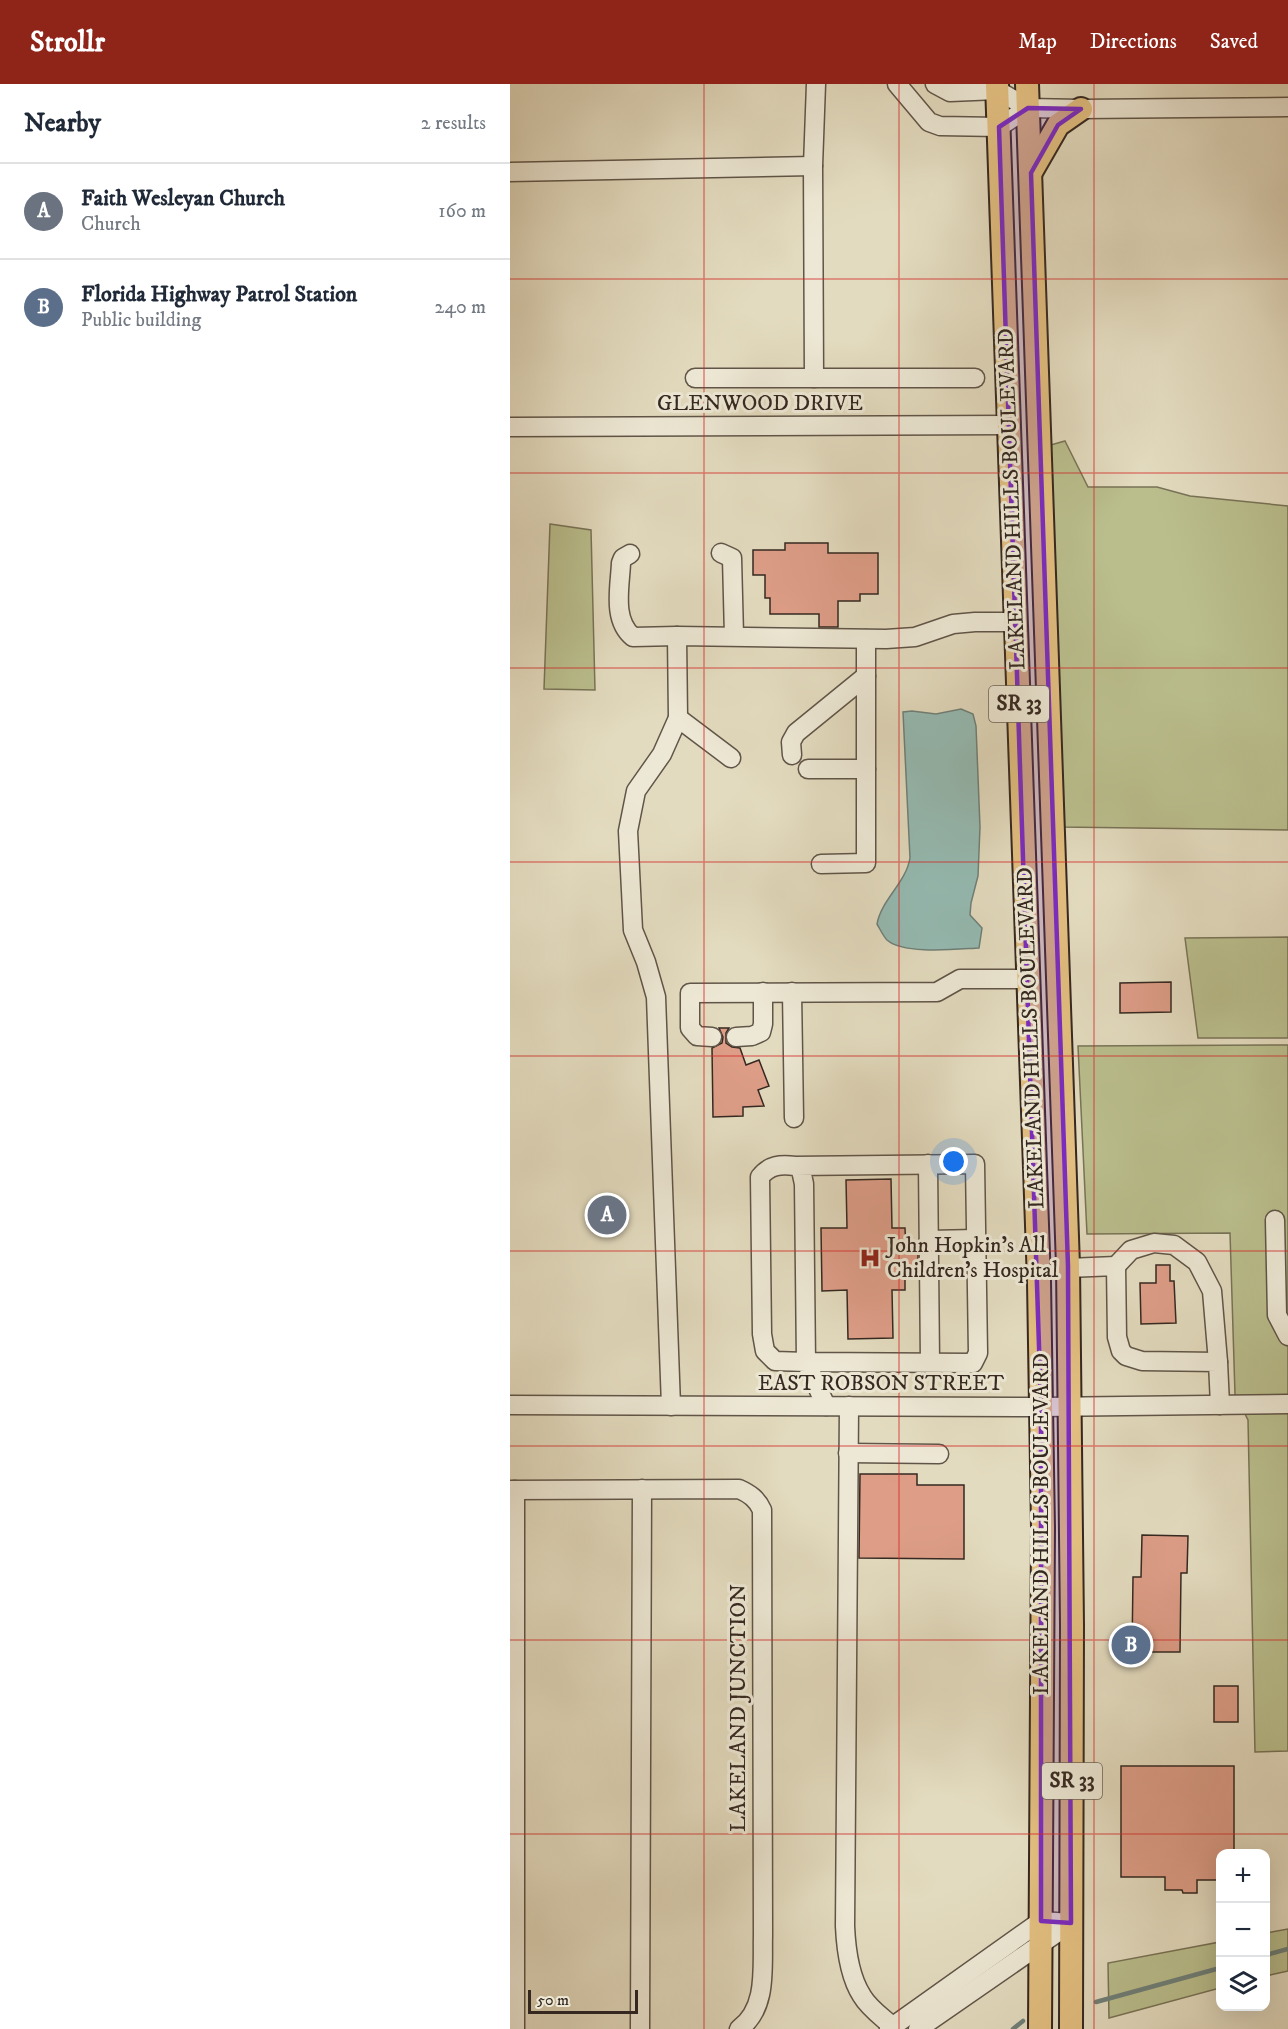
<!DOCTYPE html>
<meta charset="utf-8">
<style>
:root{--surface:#fff;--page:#f6f6f7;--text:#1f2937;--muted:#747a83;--line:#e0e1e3;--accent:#8f2418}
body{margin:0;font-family:"IM FELL DW Pica",serif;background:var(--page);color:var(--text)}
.controls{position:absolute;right:18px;bottom:18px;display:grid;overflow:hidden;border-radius:12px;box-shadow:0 6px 24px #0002}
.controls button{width:54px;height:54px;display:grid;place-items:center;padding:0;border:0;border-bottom:2px solid var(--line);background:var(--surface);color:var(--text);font:30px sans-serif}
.scale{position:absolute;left:18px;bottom:15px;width:110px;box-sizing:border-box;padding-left:6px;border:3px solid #352821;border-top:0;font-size:16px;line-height:21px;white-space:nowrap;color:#352821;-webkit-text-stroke:4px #ede8d5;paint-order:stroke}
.you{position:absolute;left:444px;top:1078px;width:21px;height:21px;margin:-15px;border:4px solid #fff;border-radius:50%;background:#1a73e8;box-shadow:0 0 0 9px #1a73e833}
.badge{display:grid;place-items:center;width:39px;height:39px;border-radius:50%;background:var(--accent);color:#fff;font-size:20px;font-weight:700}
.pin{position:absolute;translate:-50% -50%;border:3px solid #fff;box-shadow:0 2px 6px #0006}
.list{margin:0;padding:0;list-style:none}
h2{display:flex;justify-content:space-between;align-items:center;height:78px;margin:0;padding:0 24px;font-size:26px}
h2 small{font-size:20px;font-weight:400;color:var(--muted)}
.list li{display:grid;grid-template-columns:39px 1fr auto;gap:18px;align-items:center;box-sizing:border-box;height:96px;padding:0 24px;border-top:2px solid var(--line)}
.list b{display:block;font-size:22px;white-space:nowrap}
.list p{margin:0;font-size:20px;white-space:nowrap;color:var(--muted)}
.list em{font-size:20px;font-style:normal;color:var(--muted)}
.icon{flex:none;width:33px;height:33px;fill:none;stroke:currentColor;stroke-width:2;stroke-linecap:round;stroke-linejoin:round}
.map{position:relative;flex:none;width:778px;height:1945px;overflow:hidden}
header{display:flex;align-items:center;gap:36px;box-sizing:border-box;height:84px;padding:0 30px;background:var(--accent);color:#fff}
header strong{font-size:28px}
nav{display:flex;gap:33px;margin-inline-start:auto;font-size:21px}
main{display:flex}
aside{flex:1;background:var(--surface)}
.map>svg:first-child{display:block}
</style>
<header>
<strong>Strollr</strong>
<nav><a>Map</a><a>Directions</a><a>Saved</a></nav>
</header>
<main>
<aside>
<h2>Nearby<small>2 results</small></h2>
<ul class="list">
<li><span class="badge" style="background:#6b7280">A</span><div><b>Faith Wesleyan Church</b><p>Church</p></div><em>160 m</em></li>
<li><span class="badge" style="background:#5c6f8a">B</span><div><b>Florida Highway Patrol Station</b><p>Public building</p></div><em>240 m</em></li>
</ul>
</aside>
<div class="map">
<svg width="778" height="1945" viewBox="0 0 778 1945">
<rect width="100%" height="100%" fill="#e3dbbf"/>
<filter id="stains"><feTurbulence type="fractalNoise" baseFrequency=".00333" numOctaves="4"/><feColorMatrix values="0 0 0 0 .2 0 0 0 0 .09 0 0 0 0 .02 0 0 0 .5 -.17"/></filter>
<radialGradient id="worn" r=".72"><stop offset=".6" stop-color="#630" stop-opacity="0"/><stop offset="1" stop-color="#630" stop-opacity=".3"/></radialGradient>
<!-- green -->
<g fill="#babe8d" stroke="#787357" stroke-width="1.5">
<polygon points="555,357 578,403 647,403 680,412 778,422 778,746 550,743 537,362"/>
<polygon points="40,440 81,446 85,606 34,605"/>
<polygon points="778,853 778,954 688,954 675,854"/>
<polygon points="778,961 778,1667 745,1668 738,1336 725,1310 720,1149 577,1150 568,962"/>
<polygon points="778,1845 778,1887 756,1892 756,1849"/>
<polygon points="710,1858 710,1904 599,1934 598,1879"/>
</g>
<!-- water -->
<path fill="#95bbb3" stroke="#6f8079" stroke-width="1.5" d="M451 625 463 630 466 642 470 743 468 792 461 819 460 831 472 844 469 864C448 865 394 871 377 856 373 852 370 845 367 840 371 816 396 799 400 774L393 628 402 627 426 630Z"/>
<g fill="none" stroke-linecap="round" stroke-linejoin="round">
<!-- stream -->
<g stroke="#6f8079" stroke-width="4.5">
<polyline points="756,1871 778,1865"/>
<polyline points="586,1918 710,1884"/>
<polyline points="503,1945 513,1937"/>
</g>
</g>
<!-- building -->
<g fill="#dd9d87" stroke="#352821" stroke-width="1.5">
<polygon points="275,459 318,459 318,469 368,469 368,510 350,510 350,517 328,517 328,543 309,543 309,530 260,530 260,514 255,514 255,491 243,491 243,466 275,466"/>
<polygon points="661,898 661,928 610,929 610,899"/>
<polygon points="209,944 219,944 216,949 216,959 222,963 230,964 236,981 249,976 259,1002 248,1006 254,1022 233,1023 233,1032 203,1033 202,964 212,959 213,953"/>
<polygon points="381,1095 382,1144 395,1144 396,1168 408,1168 408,1184 395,1184 395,1206 382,1206 383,1254 338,1255 337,1206 312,1207 311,1144 337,1144 336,1096"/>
<polygon points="646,1181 660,1181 660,1197 664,1197 666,1239 631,1240 630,1199 646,1199"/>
<polygon points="350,1390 407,1390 407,1401 454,1401 454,1475 349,1474"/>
<polygon points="632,1451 678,1452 677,1489 671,1489 670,1568 622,1568 623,1493 631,1493"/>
<rect x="704" y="1602" width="24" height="36"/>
<polygon points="611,1682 724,1682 724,1770 711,1770 711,1796 687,1796 687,1809 673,1809 672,1806 655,1806 655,1793 611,1793"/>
</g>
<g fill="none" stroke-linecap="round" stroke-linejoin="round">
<defs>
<g id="minor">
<polyline points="387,0 419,38 430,42 489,43 518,24"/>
<polyline points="425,0 440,8 487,6 518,24 571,25 778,23"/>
<polyline points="0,88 303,82"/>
<polyline points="185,294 465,294"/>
<polyline points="304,294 303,82 306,0"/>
<polyline points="0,343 499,341"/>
<polyline points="211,469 222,474 224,552"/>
<path d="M120 470 113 474 111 479C110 503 102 536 123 553L167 552 376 555 405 553 443 540 465 538H507"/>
<polyline points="168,634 221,674"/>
<polyline points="282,671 281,658 286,649 356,592"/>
<polyline points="298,685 356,685"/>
<polyline points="311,780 356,779 356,555"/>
<polyline points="282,908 284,1034"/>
<polyline points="202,953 187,952 180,944 180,909 427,908 450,895 519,895"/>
<polyline points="226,953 242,952 251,948 253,940 253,908"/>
<polyline points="418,1080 420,1278"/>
<path d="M285 1082 465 1080 468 1269 463 1279 296 1278 294 1100 291 1086 285 1082C271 1080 259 1081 250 1093L252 1250 255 1267 265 1277 296 1278 316 1322"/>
<polyline points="765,1136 767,1231 778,1252"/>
<polyline points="419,1156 466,1155"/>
<polyline points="606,1182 621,1166 644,1159 664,1161 687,1178 702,1207 708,1278"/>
<polyline points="558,1184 606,1182 607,1253 611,1267 616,1272 632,1277 708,1278 710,1321"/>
<polyline points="0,1321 531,1323 778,1320"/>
<polyline points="161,1322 146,913 136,878 123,846 118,747 126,707 152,670 168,634 167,552"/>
<path d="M339 1322 335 1842C336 1865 339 1892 352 1912 359 1924 372 1933 382 1942"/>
<polyline points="338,1369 429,1370"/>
<path d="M0 1406 229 1405C240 1410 247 1415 252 1426L253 1851C252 1883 258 1924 229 1945"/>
<polyline points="5,1945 5,1406"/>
<polyline points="130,1945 132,1405"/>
<polyline points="379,1945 531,1837 561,1839"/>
<polyline points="408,1945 561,1839"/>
</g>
<g id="major">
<polyline points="487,0 529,1198 533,1444 530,1945"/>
<polyline points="517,0 558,1182 562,1541 561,1945"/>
<polyline points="521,88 548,41 571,25"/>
</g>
</defs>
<!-- minor casing -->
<use href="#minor" stroke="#605548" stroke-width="21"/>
<!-- major casing -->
<use href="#major" stroke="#352821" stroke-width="26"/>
<!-- minor -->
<use href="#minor" stroke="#ede8d5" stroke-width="18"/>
<!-- major -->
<use href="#major" stroke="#e2be80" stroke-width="22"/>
</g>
<!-- marked area -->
<path fill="#7b2cbf" fill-opacity="0.2" stroke="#7b2cbf" stroke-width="4.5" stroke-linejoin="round" d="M518 24 571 25 548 41 521 89 558 1182 561 1839 531 1837V1323L489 43Z"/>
<!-- grid -->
<path fill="none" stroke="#d62828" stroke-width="1.5" stroke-opacity="0.55" d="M194 0V1945M389 0V1945M584 0V1945M0 195H778M0 389H778M0 584H778M0 778H778M0 972H778M0 1167H778M0 1362H778M0 1556H778M0 1750H778"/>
<!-- icons -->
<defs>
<symbol id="hospital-bare" viewBox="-9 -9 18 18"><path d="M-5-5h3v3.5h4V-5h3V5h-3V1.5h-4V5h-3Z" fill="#8f2418" stroke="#ede8d5" stroke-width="2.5" paint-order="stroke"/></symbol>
</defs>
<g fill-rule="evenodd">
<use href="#hospital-bare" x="345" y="1159" width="30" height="30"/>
</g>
<g text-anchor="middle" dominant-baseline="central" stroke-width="6" stroke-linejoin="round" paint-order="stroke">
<!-- shield labels -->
<g fill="#ede8d5" stroke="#6c6257" stroke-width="1.5">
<rect x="479" y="602" width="60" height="36" rx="4.5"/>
<rect x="532" y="1679" width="60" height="36" rx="4.5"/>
</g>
<g font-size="21" font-weight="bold" fill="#352821">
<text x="509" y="620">SR 33</text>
<text x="562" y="1697">SR 33</text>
</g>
<!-- street labels -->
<g font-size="22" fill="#352821" stroke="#ede8d5">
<text x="250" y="319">GLENWOOD DRIVE</text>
<text transform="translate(502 415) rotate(-92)">LAKELAND HILLS BOULEVARD</text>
<text transform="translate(521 954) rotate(-92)">LAKELAND HILLS BOULEVARD</text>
<text x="371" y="1299">EAST ROBSON STREET</text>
<text transform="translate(531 1440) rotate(-90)">LAKELAND HILLS BOULEVARD</text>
<text transform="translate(228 1624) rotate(-90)">LAKELAND JUNCTION</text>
</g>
<!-- poi labels -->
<g font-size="22" fill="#352821" stroke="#ede8d5" text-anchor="start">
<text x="377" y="1161">John Hopkin's All<tspan x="377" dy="25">Children's Hospital</tspan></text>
</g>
</g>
<rect width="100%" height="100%" filter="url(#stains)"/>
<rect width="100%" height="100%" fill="url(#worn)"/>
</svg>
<div class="controls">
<button>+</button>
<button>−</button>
<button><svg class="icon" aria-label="layers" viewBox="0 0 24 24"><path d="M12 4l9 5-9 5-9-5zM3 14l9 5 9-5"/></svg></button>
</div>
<div class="scale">50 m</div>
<div class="you"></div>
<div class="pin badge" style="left:97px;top:1131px;background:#6b7280">A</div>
<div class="pin badge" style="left:621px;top:1561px;background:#5c6f8a">B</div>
</div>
</main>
